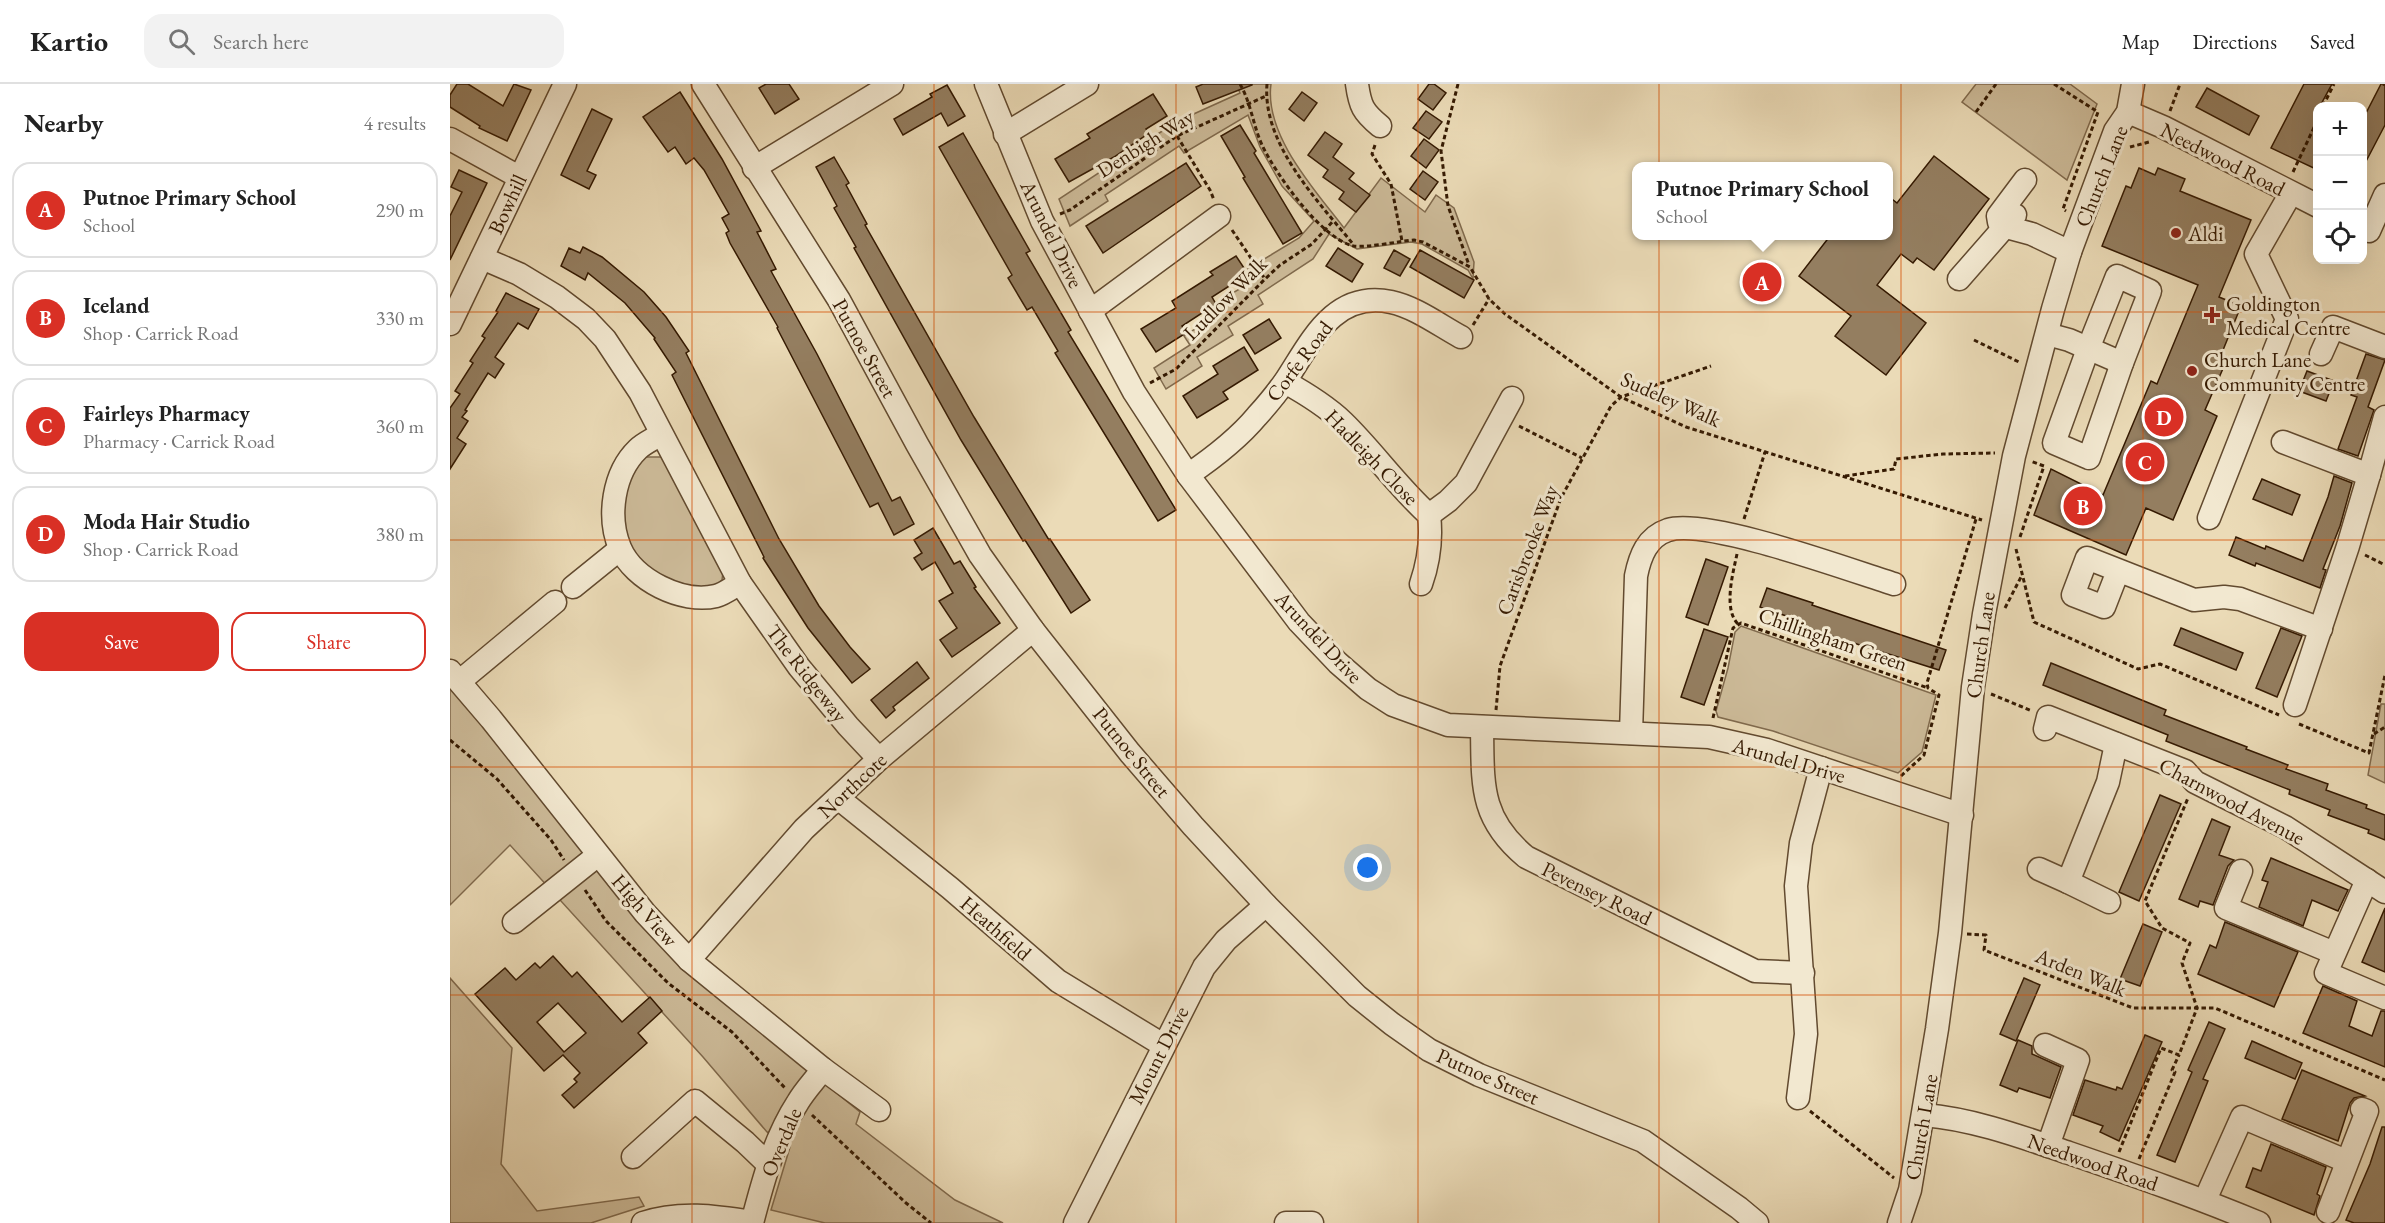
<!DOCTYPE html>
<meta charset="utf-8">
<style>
:root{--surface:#fff;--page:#f2f2f2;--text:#222;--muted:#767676;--line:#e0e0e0;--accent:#d93025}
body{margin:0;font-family:"EB Garamond",serif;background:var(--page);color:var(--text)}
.controls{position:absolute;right:18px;top:18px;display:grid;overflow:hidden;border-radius:12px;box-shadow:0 6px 24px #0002}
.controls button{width:54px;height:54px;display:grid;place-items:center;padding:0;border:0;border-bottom:2px solid var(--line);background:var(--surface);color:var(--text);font:30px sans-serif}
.you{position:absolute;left:918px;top:784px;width:21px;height:21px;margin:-15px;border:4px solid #fff;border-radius:50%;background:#1a73e8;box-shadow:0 0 0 9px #1a73e833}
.badge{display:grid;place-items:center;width:39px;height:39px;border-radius:50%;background:var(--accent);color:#fff;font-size:20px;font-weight:700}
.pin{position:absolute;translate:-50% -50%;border:3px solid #fff;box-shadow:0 2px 6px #0006}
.popup{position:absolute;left:1182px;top:78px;width:261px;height:78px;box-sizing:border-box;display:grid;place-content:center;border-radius:12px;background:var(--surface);filter:drop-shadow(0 2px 4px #0005);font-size:20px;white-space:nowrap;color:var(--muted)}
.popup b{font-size:22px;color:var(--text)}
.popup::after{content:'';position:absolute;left:50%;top:100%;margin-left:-12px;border:12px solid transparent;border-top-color:var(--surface)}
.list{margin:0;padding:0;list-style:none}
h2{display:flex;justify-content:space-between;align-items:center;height:78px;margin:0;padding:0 24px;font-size:26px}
h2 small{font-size:20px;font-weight:400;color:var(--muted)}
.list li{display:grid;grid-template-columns:39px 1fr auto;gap:18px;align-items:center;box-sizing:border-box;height:96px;margin:0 12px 12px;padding:0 12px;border:2px solid var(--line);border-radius:18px}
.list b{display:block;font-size:22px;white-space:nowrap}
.list p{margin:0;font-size:20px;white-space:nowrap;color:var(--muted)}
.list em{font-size:20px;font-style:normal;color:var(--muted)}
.actions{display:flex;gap:12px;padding:18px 24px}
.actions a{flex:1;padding:14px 0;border:2px solid var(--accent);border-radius:18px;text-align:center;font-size:21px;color:var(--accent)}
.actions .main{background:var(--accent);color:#fff}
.icon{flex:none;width:33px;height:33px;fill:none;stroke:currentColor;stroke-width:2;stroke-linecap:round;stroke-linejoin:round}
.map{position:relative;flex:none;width:1935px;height:1139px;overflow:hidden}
header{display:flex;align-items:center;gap:36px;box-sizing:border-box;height:84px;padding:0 30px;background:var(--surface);border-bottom:2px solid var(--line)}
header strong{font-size:28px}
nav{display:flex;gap:33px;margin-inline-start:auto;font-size:21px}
.search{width:420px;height:54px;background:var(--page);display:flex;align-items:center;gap:15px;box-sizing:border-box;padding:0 21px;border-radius:18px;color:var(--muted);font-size:22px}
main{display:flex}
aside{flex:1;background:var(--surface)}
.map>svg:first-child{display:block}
</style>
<header>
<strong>Kartio</strong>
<div class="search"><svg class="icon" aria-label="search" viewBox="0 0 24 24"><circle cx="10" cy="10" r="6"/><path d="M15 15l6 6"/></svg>Search here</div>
<nav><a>Map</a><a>Directions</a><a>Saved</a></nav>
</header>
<main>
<aside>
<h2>Nearby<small>4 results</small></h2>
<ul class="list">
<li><span class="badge">A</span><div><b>Putnoe Primary School</b><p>School</p></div><em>290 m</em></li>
<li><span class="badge">B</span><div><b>Iceland</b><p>Shop · Carrick Road</p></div><em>330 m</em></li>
<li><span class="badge">C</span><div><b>Fairleys Pharmacy</b><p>Pharmacy · Carrick Road</p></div><em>360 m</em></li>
<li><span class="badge">D</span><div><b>Moda Hair Studio</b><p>Shop · Carrick Road</p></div><em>380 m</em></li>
</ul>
<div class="actions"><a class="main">Save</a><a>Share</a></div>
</aside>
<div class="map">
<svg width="1935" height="1139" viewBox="0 0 1935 1139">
<rect width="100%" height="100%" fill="#ebdbb7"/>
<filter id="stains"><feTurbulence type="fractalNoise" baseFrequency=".00333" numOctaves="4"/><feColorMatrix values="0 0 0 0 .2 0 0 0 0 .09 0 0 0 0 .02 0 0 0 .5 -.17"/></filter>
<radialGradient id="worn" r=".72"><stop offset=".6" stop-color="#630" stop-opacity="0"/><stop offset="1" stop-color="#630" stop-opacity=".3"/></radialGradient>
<!-- green -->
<g fill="#ccba98" stroke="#806a4d" stroke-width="1.5">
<path d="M786 0H821C814 51 865 106 894 144L931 94 975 128 986 111 1004 124 1024 178 1023 195 1018 186 972 160 961 158 907 165 879 150 863 175 808 211 813 220 778 242 783 251 747 273 752 282 716 305 704 284 740 261 734 252 769 230 764 220 798 200 791 189 849 154 864 137 832 102 810 63 798 31 734 69 729 62 655 111 658 117 620 142 609 115 726 38 790 9Z"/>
<polygon points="1526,0 1620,0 1647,20 1617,96 1512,18"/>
<polygon points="191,373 212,373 274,480 272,496 262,506 240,508 197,487 179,463 171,440 177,393"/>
<polygon points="1291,542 1486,611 1472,668 1448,689 1323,647 1268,633 1266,627 1278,584 1285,548"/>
<polygon points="0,601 123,755 359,987 410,1028 406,1040 505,1116 553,1139 375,1139 321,1126 340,1063 317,1048 253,973 60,761 0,821"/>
<polygon points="1931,620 1935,620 1935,699 1918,691"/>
<polygon points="0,894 62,964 51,1080 87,1127 189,1113 194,1122 141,1139 0,1139"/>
</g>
<!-- building -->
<g fill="#947e60" stroke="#351a02" stroke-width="1.5" fill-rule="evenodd">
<polygon points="7,0 18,0 53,22 64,0 81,6 57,57 29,44 30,42 0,23 0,11"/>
<polygon points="316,0 339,0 349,15 325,30 309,4"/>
<polygon points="753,0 802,0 802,1 753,20 746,3"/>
<polygon points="979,0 984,0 996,9 983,26 968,15"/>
<polygon points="1854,0 1882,0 1870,22 1868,22 1868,86 1821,64"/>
<polygon points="1931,0 1935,0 1935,41 1912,85 1912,37"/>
<polygon points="497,1 515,32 498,42 491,29 453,51 444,35 482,13 480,10"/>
<polygon points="1757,4 1809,32 1799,51 1746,23"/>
<polygon points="230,8 272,75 311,147 307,148 326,185 321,187 367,270 442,417 450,413 464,440 444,451 428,419 420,423 327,244 328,243 280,159 276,149 279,147 272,134 279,130 254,86 244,74 236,80 225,63 218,68 193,33"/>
<polygon points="852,8 867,19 854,37 839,25"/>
<polygon points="703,10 717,32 696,45 699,49 664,73 619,98 605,75 640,54 637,50"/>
<polygon points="142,25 162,35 137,87 146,91 139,105 111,91"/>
<polygon points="976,27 992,38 979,55 963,44"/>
<polygon points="790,41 806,67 804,69 852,149 833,160 793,94 795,93 771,52"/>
<polygon points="875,48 892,60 883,73 904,89 899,95 920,111 906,128 889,115 894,108 873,93 878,86 858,71"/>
<polygon points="513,49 580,167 576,169 621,246 618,248 726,426 708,437 627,305 605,269 608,267 582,223 577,226 558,194 562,191 489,63"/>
<polygon points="974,55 989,66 976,84 961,72"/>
<polygon points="1484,72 1539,115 1484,186 1467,174 1463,179 1451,170 1427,201 1476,239 1436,291 1385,252 1401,232 1349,192 1380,152 1438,152 1438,112 1447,119"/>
<polygon points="384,73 399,99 396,101 417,140 415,141 524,333 599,456 600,455 640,516 621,529 575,456 573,457 511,356 404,164 406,163 384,124 387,122 366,83"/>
<polygon points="736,79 751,102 653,169 636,142"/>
<polygon points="1689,84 1705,91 1708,84 1735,95 1730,107 1801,136 1769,213 1791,222 1771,271 1778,273 1755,326 1767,332 1723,436 1696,424 1676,471 1584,431 1601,385 1653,411 1701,297 1707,300 1748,201 1652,162 1676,102 1681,104"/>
<polygon points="9,86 37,99 0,176 0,132 12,108 1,103"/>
<polygon points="973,87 988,98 975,116 960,105"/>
<polygon points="133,163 152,173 194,208 216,233 239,267 236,269 329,455 369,522 400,563 420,585 402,599 358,544 313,474 314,473 222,291 226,288 204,255 205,254 175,219 138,189 135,196 111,182 119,164 130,169"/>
<polygon points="888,164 913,180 902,198 876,182"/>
<polygon points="944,166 960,175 950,192 934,184"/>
<polygon points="970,166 1024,196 1014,214 960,183"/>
<polygon points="786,172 798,190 762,213 766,220 732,242 736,249 706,268 691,245 726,224 722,217 763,191 760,188"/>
<polygon points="56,209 89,225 78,245 68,239 45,273 54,280 45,294 38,289 15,326 17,327 12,333 18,337 7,354 16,360 0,385 0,324 10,310 5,307 23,279 20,277 35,254 32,252 48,228 46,227"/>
<polygon points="819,235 831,254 805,270 793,251"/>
<polygon points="794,263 808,286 773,308 778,315 747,334 733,312 768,290 763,282"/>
<polygon points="1916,270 1935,276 1918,323 1924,326 1908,372 1888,365 1907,313 1901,311"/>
<polygon points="1857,287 1884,297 1876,317 1849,307"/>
<polygon points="1884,392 1902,399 1890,442 1873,485 1876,486 1870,504 1806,479 1805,482 1779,471 1786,453 1815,465 1816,462 1853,477 1878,413"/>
<polygon points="1812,395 1850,411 1842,431 1803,415"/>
<polygon points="483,444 504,480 510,477 526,503 524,504 550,539 502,573 490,556 507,544 489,517 503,509 485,478 472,486 464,474 472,469 464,456"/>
<polygon points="1256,475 1278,483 1258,541 1236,533"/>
<polygon points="1317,504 1363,519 1362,521 1496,566 1489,586 1353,543 1354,538 1310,523"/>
<polygon points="1731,544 1793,569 1786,586 1724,561"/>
<polygon points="1831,544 1852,552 1827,613 1806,604"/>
<polygon points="1254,545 1278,553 1254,621 1231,613"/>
<polygon points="467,578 479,594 443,623 445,626 436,634 421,616"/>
<polygon points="1601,579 1716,626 1714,631 1797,663 1796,665 1838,681 1836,685 1878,700 1876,706 1917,721 1916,724 1935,731 1935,756 1918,749 1919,746 1878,731 1880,726 1839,710 1840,706 1716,657 1718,651 1593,601"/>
<polygon points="1710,711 1731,720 1689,817 1669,808"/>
<polygon points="1762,735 1780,743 1769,771 1784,776 1778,782 1763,821 1750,817 1748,823 1729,815"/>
<polygon points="1821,774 1898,806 1888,827 1862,816 1853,842 1809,823 1818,798 1812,796"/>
<polygon points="1935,824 1935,888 1912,878"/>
<polygon points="1775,838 1848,868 1824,923 1748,890 1760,861 1766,864"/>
<polygon points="1693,840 1712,848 1690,902 1670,895"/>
<path d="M103 872 122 893 127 888 172 938 200 913 212 927 188 949 197 959 124 1024 112 1011 127 998 124 995 130 989 113 971 94 987 25 910 55 884 66 896 85 879 90 884ZM108 919 136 949 114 968 87 938Z"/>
<polygon points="1574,894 1590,901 1566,957 1550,950"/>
<polygon points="1873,902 1907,917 1899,942 1922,952 1931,927 1935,927 1935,983 1853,949"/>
<polygon points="1759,938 1775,945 1753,995 1758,997 1725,1078 1707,1071 1742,988 1738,986"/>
<polygon points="1695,951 1712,958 1669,1057 1650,1048 1653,1042 1623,1031 1635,996 1666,1006 1667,1003 1672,1005"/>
<polygon points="1568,956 1582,962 1582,970 1611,983 1600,1014 1569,1004 1567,1008 1550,1001"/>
<polygon points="1802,957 1852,979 1845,995 1795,974"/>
<polygon points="1852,986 1915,1012 1904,1014 1900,1019 1888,1057 1832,1035"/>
<polygon points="1932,1043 1935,1043 1935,1139 1904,1139 1896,1136 1920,1080"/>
<polygon points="1821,1060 1876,1083 1867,1110 1870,1112 1864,1131 1796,1103 1803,1084 1811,1087"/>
</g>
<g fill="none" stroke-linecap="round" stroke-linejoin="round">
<defs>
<g id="minor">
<polyline points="253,0 389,216 467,360 530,471 583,546 680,669 743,742 816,821 907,912 942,940 979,966 1029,991 1193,1057 1289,1124 1307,1139"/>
<polyline points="536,0 592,137 684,308 738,391 849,538 888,579 918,605 943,621 998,641 1259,653 1317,666 1512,731"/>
<path d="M907 0C910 22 913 28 930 42"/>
<polyline points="1678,28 1713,43 1868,122"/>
<polyline points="555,50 637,0"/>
<polyline points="0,55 69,93"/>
<polyline points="304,84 442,0"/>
<polyline points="1575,96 1548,132 1549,138 1556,143 1582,150 1620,168"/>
<polyline points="1919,147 1935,111"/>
<polyline points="32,174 69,190 107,213 136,235 155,255 190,308 290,499 349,583 398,642 429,675"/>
<polygon points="1667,192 1700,207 1672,279 1639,374 1604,359 1638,265"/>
<polyline points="1509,195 1565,131"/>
<polyline points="640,227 769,132"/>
<polyline points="0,240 115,0"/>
<polyline points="1597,250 1619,256 1672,279"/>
<polyline points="1871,270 1883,243 1935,263"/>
<path d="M835 298C855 309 875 321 893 338 923 367 947 402 979 431 982 456 979 477 971 500"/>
<path d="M211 350C204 355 194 359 188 365 163 389 157 433 170 464 184 496 232 520 266 512 274 510 283 503 290 499"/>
<polyline points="1833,358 1919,391 1935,333"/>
<path d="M738 391C763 374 787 356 807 332 817 321 827 309 836 296 861 258 884 206 941 218 965 223 989 241 1011 253"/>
<polyline points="979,431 998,417 1016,399 1062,314"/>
<polyline points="1759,434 1837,235 1806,170 1841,109"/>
<polyline points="1668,487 1654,523 1623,511 1637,474 1744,516 1774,513 1790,515 1871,545"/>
<polyline points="123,503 170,465"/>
<polyline points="0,587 41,635 195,829 239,876 373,985 429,1026"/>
<polyline points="10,597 105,518"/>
<polyline points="1845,621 1898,462 1919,391"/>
<path d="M1032 643C1033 700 1029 734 1076 773L1305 887 1353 889"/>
<polyline points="1595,645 1598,633 1735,687 1745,698 1835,743 1935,808"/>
<path d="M1181 649 1186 492C1190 472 1197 453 1218 446 1258 434 1399 486 1444 500"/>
<polyline points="388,714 500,804 608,897 713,961"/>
<polyline points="1589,785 1618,798 1658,698 1666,660"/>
<polyline points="1791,787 1776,824 1884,869"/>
<polyline points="1917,796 1876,889 1935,914"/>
<polyline points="1618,798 1659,818"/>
<polyline points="64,838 148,771"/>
<polyline points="239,876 354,745 429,675 583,546"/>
<polyline points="1595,961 1628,976 1598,1062"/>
<polyline points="1348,1014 1356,950 1346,802 1351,759 1371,684"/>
<path d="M1474 1031C1523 1035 1572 1053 1619 1069 1683 1091 1747 1113 1809 1139"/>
<polyline points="183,1073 245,1017 295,1058 318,1080"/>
<polyline points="1755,1116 1792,1033 1896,1077"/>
<polyline points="1878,1128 1917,1027 1912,1025"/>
<path d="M193 1139C229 1127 265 1132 302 1138"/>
<path d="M302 1139C313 1097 324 1055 348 1018 355 1006 365 996 373 985"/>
<polyline points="625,1139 754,883 776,856 816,821"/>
<polyline points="836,1139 862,1139"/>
<polyline points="1449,1139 1460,1106 1487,945 1500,849 1523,603 1534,530 1564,372 1603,225 1620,168 1665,47 1678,28 1683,0"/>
</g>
</defs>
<!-- minor casing -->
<use href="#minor" stroke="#624a2f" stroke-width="25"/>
<!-- path -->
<g stroke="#351a02" stroke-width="3" stroke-dasharray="4.5 3" stroke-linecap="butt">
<path d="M790 0C801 19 803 41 812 61 825 89 872 156 904 162 917 164 950 157 964 156L973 158 1020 183 1039 215 1055 230 1171 313 1236 343 1532 436"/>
<path d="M817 0C812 60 868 117 903 160"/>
<polyline points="1008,0 991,67 998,122 1019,181"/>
<polyline points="1604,0 1648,28 1613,125 1616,127"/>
<polyline points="1933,0 1935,1"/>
<polyline points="1873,22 1884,0"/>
<polyline points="1720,27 1730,0"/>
<polyline points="1526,28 1546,0"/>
<polyline points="727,52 760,106 764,116"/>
<polyline points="925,61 922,70 941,100 952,157"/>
<polyline points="1680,63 1699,58"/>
<polyline points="1843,88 1868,35"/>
<polyline points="610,130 620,126 727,52 816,12"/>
<polyline points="782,146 815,195"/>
<polyline points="1023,241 1039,215"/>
<polyline points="1524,256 1571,279"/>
<polyline points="700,299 726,285 815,195 830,181 862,160 884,136"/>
<polyline points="1069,342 1132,374"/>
<polyline points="1395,392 1444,385 1446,375 1493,370 1545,369"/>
<polyline points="1294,435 1315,368"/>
<polyline points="1570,453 1594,382 1580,377"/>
<polyline points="1566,465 1584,538 1688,585 1710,580 1829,631"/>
<path d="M1287 470C1283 489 1273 525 1288 540"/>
<polyline points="1915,471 1935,481"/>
<polyline points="1555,524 1571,493"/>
<polyline points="1541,610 1582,627"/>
<polyline points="1046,626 1050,582 1111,414 1161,322 1171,313 1261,282"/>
<polyline points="1263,634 1283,544 1291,539 1478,604"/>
<polyline points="1849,640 1919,669 1935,591"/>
<polyline points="1924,650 1935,643"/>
<polyline points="0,656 47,695 101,756 114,776"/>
<polyline points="1451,692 1474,671 1489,611 1478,604 1477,599 1526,435"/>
<polyline points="135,806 156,837 218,899 282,948 336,1005"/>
<polyline points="1517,850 1536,851 1534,866 1683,924 1765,924 1935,996"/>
<polyline points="1360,1027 1444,1094"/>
<polyline points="362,1031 456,1119 481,1139"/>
<polyline points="1669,1068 1711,964 1729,971 1747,924 1732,879 1740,859 1712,844 1695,817 1738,714"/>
<polyline points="1689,1075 1725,988 1722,986 1729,971"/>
</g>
<!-- minor -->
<use href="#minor" stroke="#f2e8d0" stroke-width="22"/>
</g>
<!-- grid -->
<path fill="none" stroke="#d6530b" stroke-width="1.5" stroke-opacity="0.55" d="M242 0V1139M484 0V1139M726 0V1139M968 0V1139M1209 0V1139M1451 0V1139M1693 0V1139M0 228H1935M0 456H1935M0 683H1935M0 911H1935"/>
<!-- markers -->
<g fill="#8f2418" stroke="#f2e8d0" stroke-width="2">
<circle cx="1726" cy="149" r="6"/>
<path d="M1759 222h6v6h6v6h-6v6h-6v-6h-6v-6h6z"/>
<circle cx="1742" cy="287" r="6"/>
</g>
<g text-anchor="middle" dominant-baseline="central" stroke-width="6" stroke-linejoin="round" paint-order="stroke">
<!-- street labels -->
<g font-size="21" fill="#351a02" stroke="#f2e8d0">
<text transform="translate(695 59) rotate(-32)">Denbigh Way</text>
<text transform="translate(1773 75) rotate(27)">Needwood Road</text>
<text transform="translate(1651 92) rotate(-68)">Church Lane</text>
<text transform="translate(57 120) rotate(-65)">Bowhill</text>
<text transform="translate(602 150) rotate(64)">Arundel Drive</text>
<text transform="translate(775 214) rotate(-45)">Ludlow Walk</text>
<text transform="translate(415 264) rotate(61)">Putnoe Street</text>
<text transform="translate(849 277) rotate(-53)">Corfe Road</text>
<text transform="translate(1221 315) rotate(24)">Sudeley Walk</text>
<text transform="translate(922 373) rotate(46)">Hadleigh Close</text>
<text transform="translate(1077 466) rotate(-69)">Carisbrooke Way</text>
<text transform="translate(869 553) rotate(47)">Arundel Drive</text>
<text transform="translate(1383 555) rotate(19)">Chillingham Green</text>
<text transform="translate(1530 561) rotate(-82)">Church Lane</text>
<text transform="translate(357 589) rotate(52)">The Ridgeway</text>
<text transform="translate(682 668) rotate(51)">Putnoe Street</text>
<text transform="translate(1339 676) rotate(16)">Arundel Drive</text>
<text transform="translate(402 701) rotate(-43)">Northcote</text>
<text transform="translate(1782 717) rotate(28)">Charnwood Avenue</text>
<text transform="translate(1147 809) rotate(26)">Pevensey Road</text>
<text transform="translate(195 826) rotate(49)">High View</text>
<text transform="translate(546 844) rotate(41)">Heathfield</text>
<text transform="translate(1631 888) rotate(22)">Arden Walk</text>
<text transform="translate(708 971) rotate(-63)">Mount Drive</text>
<text transform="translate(1038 992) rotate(24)">Putnoe Street</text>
<text transform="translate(1471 1043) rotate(-80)">Church Lane</text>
<text transform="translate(331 1058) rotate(-67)">Overdale</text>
<text transform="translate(1643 1078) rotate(19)">Needwood Road</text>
</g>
<!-- poi labels -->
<g font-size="21" fill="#351a02" stroke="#f2e8d0" text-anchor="start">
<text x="1738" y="149">Aldi</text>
<text x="1776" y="219">Goldington<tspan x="1776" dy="24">Medical Centre</tspan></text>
<text x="1754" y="275">Church Lane<tspan x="1754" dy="24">Community Centre</tspan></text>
</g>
</g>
<rect width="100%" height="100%" filter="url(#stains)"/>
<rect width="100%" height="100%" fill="url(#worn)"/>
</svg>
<div class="controls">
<button>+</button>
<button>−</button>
<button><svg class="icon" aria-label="locate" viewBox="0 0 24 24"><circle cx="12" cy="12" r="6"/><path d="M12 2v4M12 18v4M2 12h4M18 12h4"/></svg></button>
</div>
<div class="you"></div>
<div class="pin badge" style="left:1312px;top:198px">A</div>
<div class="popup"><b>Putnoe Primary School</b>School</div>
<div class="pin badge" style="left:1633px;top:422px">B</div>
<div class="pin badge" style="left:1695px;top:378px">C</div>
<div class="pin badge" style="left:1714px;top:333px">D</div>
</div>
</main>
